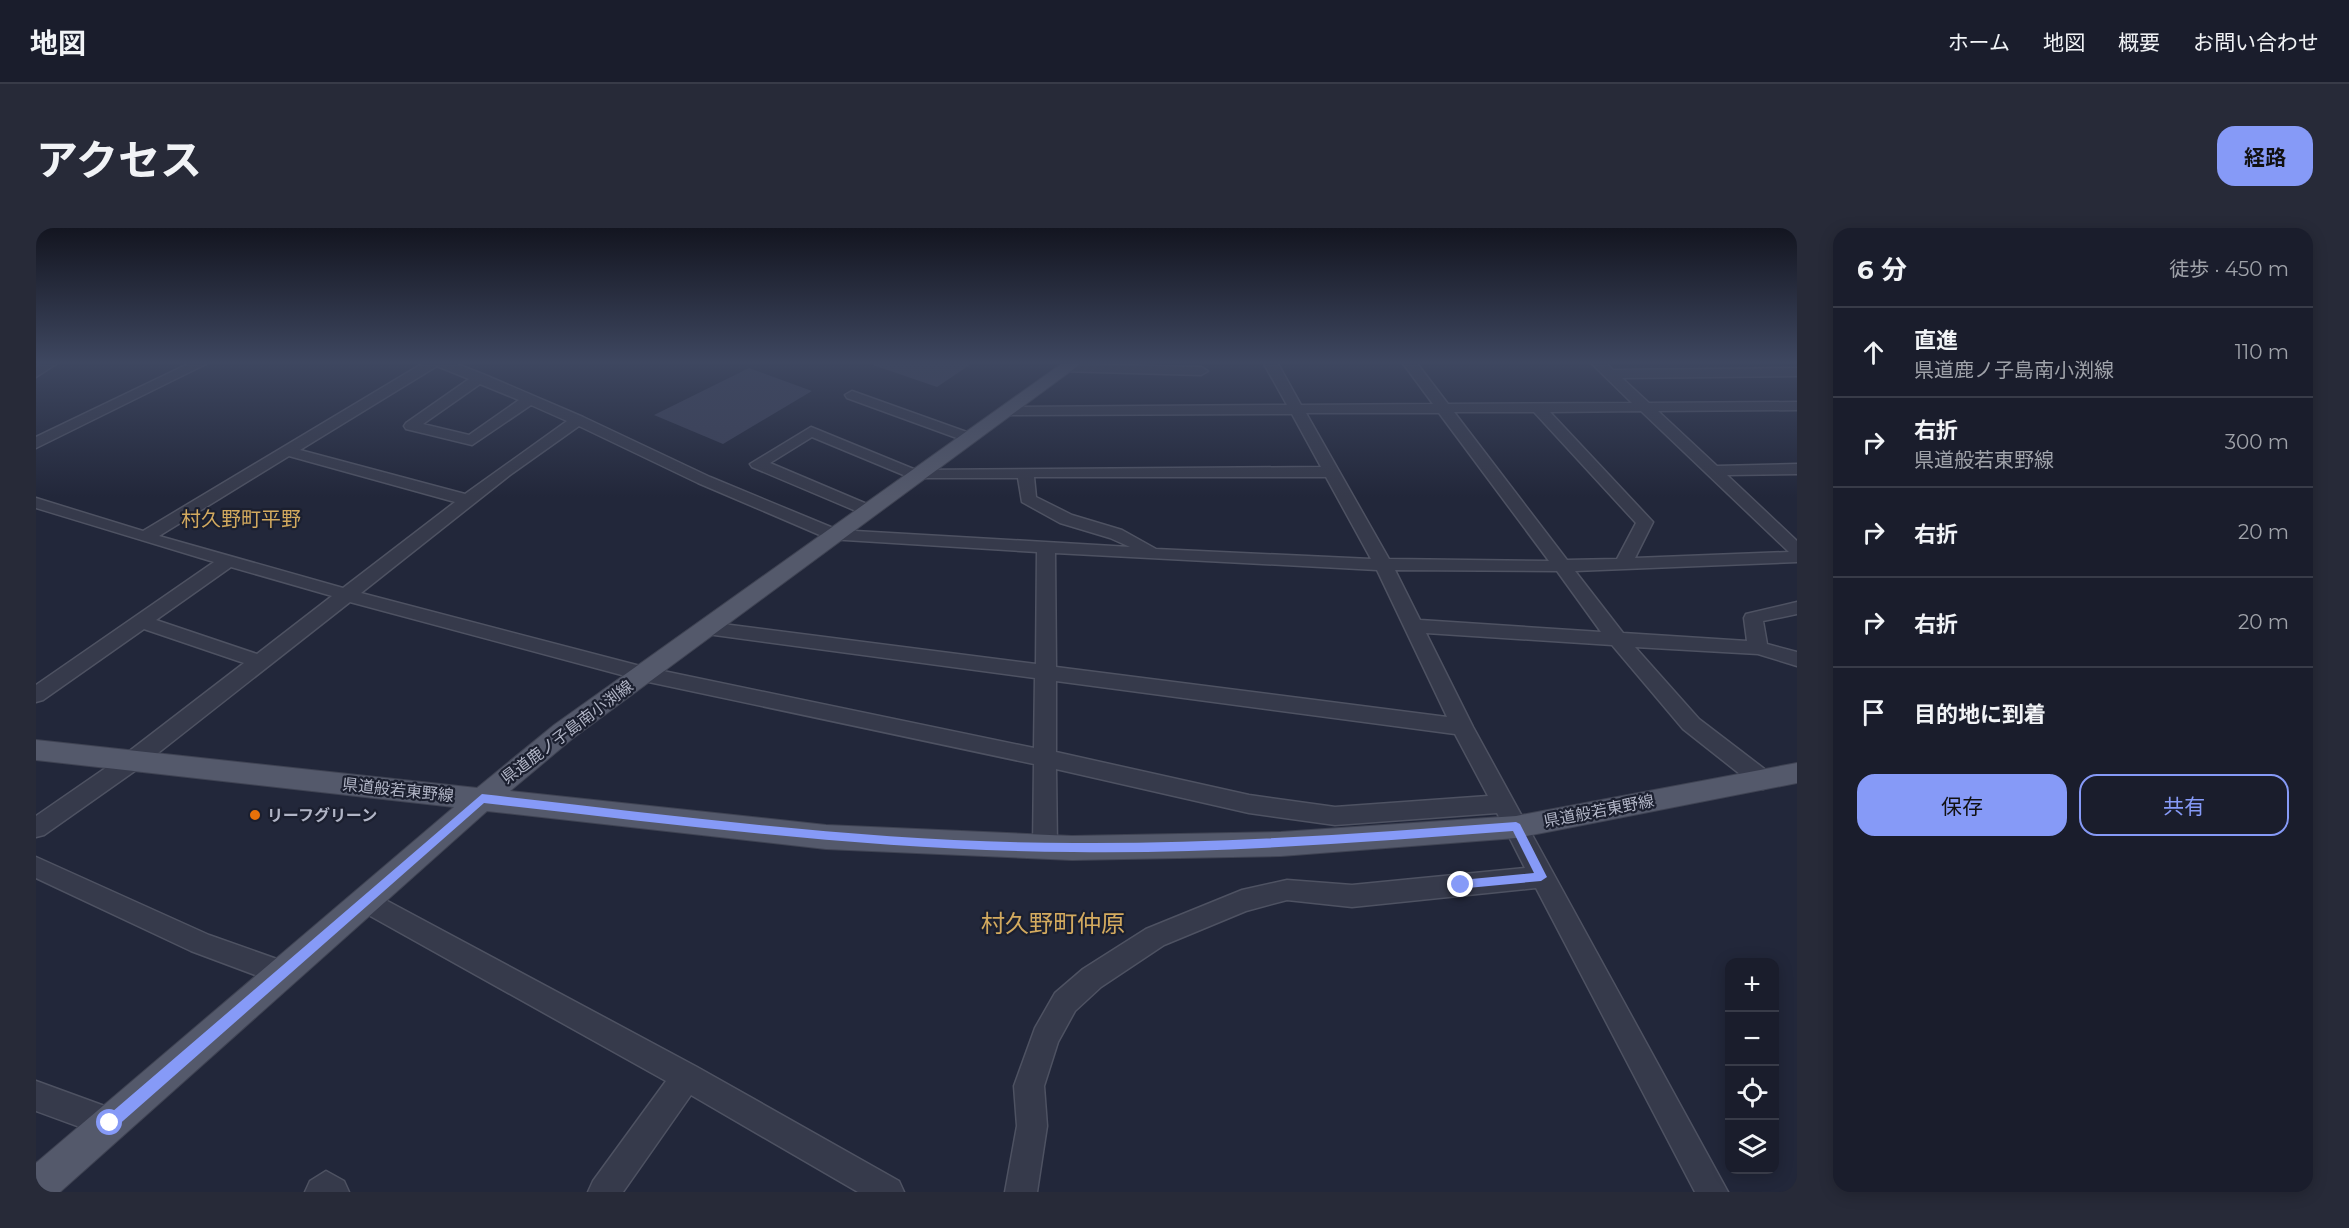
<!DOCTYPE html>
<html lang="ja">
<meta charset="utf-8">
<style>
:root{--surface:#1a1d2c;--page:#272a38;--text:#f1f3f6;--muted:#9fa2a9;--line:#383b48;--accent:#869af7}
body{margin:0;font-family:Montserrat,"Noto Sans JP",sans-serif;background:var(--page);color:var(--text)}
.controls{position:absolute;right:18px;bottom:18px;display:grid;overflow:hidden;border-radius:12px;box-shadow:0 3px 15px #0003}
.controls button{width:54px;height:54px;display:grid;place-items:center;padding:0;border:0;border-bottom:2px solid var(--line);background:var(--surface);color:var(--text);font:30px sans-serif}
.stop{position:absolute;width:18px;height:18px;margin:-14px;border:4px solid #869af7;border-radius:50%;background:#fff}
.stop.end{background:#869af7;border-color:#fff;box-shadow:0 2px 6px #0008}
.list{margin:0;padding:0;list-style:none}
h2{display:flex;justify-content:space-between;align-items:center;height:78px;margin:0;padding:0 24px;font-size:26px}
h2 small{font-size:20px;font-weight:400;color:var(--muted)}
.list li{display:grid;grid-template-columns:39px 1fr auto;gap:18px;align-items:center;box-sizing:border-box;height:90px;padding:0 24px;border-top:2px solid var(--line)}
.list b{display:block;font-size:22px;white-space:nowrap}
.list p{margin:0;font-size:20px;white-space:nowrap;color:var(--muted)}
.list em{font-size:20px;font-style:normal;color:var(--muted)}
.actions{display:flex;gap:12px;padding:18px 24px}
.actions a{flex:1;padding:14px 0;border:2px solid var(--accent);border-radius:18px;text-align:center;font-size:21px;color:var(--accent)}
.actions .main{background:var(--accent);color:#111}
.icon{flex:none;width:33px;height:33px;fill:none;stroke:currentColor;stroke-width:2;stroke-linecap:round;stroke-linejoin:round}
.map{position:relative;flex:none;width:1761px;height:964px;overflow:hidden;border-radius:18px}
header{display:flex;align-items:center;gap:36px;box-sizing:border-box;height:84px;padding:0 30px;background:var(--surface);border-bottom:2px solid var(--line)}
header strong{font-size:28px}
nav{display:flex;gap:33px;margin-inline-start:auto;font-size:21px}
.intro{display:flex;align-items:center;justify-content:space-between;box-sizing:border-box;height:144px;padding:0 36px}
h1{margin:0;font-size:42px}
.button{padding:15px 27px;border-radius:18px;background:var(--accent);color:#111;font-size:21px;font-weight:700}
main{display:flex;gap:36px;padding:0 36px}
aside{flex:1;background:var(--surface);border-radius:18px;box-shadow:0 3px 15px #0003}
.map>svg:first-child{display:block}
</style>
<header>
<strong>地図</strong>
<nav><a>ホーム</a><a>地図</a><a>概要</a><a>お問い合わせ</a></nav>
</header>
<div class="intro"><h1>アクセス</h1><a class="button">経路</a></div>
<main>
<div class="map">
<svg width="1761" height="964" viewBox="0 0 1761 964">
<rect width="100%" height="100%" fill="#22273a"/>
<!-- building -->
<g fill="#3c4158">
<polygon points="838,134 938,134 901,159 837,137"/>
<polygon points="713,140 776,163 687,216 618,187"/>
</g>
<g fill="none" stroke-linecap="round" stroke-linejoin="round">
<defs>
<g id="minor">
<polygon points="7,134 23,134 0,149 0,139"/>
<polygon points="156,134 174,134 0,220 0,209"/>
<path d="M389 134H416L449 147 547 189 674 249 802 302 1094 319 1074 310 1024 295 986 274 982 250H889L882 253 776 209 734 235 838 279 840 283 832 288 716 239 714 236 775 199 880 242 1285 239 1256 186 971 187 964 183 971 179 1251 177 1227 134H1241L1265 177 1397 176 1366 134H1380L1412 176 1596 175 1554 134H1569L1577 142 1761 140V148L1586 150 1613 175 1761 174V182L1622 183 1681 238 1761 236V246L1691 247 1761 313V334L1539 343 1587 405 1711 413 1708 390 1710 386 1761 374V386L1727 393 1731 416 1761 424V438L1722 426 1599 419 1663 491 1735 546 1738 552 1735 558 1727 561 1719 558 1647 501 1576 417 1390 405 1437 499 1692 964H1659L1500 660 1316 679 1251 672 1210 683 1128 717 1065 759 1039 783 1022 814 1008 858 1011 898 1001 964H969L981 898 978 858 999 800 1019 765 1047 741 1110 701 1206 662 1251 652 1316 657 1489 640 1461 585 1299 597 1213 585 1020 541 1021 619 1017 626 1009 629 1001 626 997 619 998 536 608 453 314 374 103 540 8 607 0 609V588L87 528 208 435 108 401 7 472 0 474V457L178 334 0 280V270L107 303ZM401 138 433 151 370 195 368 198 370 201 436 217 495 177 531 193 429 266 264 222ZM444 156 483 172 433 207 387 196ZM1605 183 1753 324 1599 330 1617 294 1514 184ZM1418 184H1498L1600 295 1581 331 1531 332ZM1270 185H1403L1513 333 1353 331ZM543 198 662 255 793 311 1001 324 1000 436 671 394 664 396 661 400 664 404 671 406 999 450 998 520 608 439 325 365 474 247ZM253 228 419 274 307 360 123 308ZM998 249H1290L1335 331 1120 321 1086 302 1036 287 1000 269ZM1019 325 1341 342 1411 489 1020 439ZM195 339 296 368 221 426 120 392ZM1359 342 1521 343 1565 404 1384 392ZM1020 453 1419 506 1452 568 1299 579 1213 567 1020 524Z"/>
<polygon points="1030,136 1165,139 1172,143 1165,147 1025,143 1025,137"/>
<polygon points="816,163 939,207 942,210 934,215 929,213 811,170 809,167"/>
<polygon points="0,629 173,707 255,736 259,745 255,754 246,757 155,723 0,650"/>
<polygon points="329,661 661,839 863,953 868,964 822,964 655,867 587,964 552,964 557,953 630,853 320,680 316,672 320,664"/>
<polygon points="0,853 85,884 89,895 85,906 74,910 0,883"/>
<polygon points="290,943 308,953 313,964 269,964 274,953"/>
</g>
<polygon id="major" points="1028,134 1047,134 536,511 474,563 790,597 1036,608 1245,604 1480,588 1761,535 1761,555 1480,610 1245,628 1036,632 790,621 451,583 24,964 0,964 0,935 418,579 0,532 0,512 441,560 518,497"/>
</defs>
<!-- minor casing -->
<use href="#minor" stroke="#4e5262" stroke-width="3"/>
<!-- major casing -->
<use href="#major" stroke="#3f4353" stroke-width="2"/>
<!-- minor -->
<use href="#minor" fill="#363a4b" fill-rule="evenodd"/>
<!-- major -->
<use href="#major" fill="#54596b" fill-rule="evenodd"/>
</g>
<!-- sky -->
<linearGradient id="sky" x2="0" y2="1"><stop stop-color="#131520"/><stop offset="0.5" stop-color="#3e4760"/><stop offset="1" stop-color="#3e4760" stop-opacity="0"/></linearGradient>
<rect width="1761" height="269" fill="url(#sky)"/>
<!-- route -->
<path fill="#869af7" d="M446 566C642 588 840 615 1038 615 1186 616 1333 605 1480 594L1484 596 1511 649 1505 653 1421 661 1420 657 1425 652 1498 645 1477 603C1330 614 1184 626 1037 624 840 623 644 597 448 575L79 900H69V890Z"/>
<!-- markers -->
<circle fill="#e8710a" stroke="#1b1f2f" stroke-width="2" cx="219" cy="587" r="6"/>
<g text-anchor="middle" dominant-baseline="central" stroke-width="4.5" stroke-linejoin="round" paint-order="stroke">
<!-- street labels -->
<g font-size="16" fill="#b1b5c6" stroke="#1b1f2f">
<text transform="translate(531 504) rotate(-37)">県道鹿ノ子島南小渕線</text>
<text transform="translate(362 562) rotate(6)">県道般若東野線</text>
<text transform="translate(1563 583) rotate(-11)">県道般若東野線</text>
</g>
<!-- poi labels -->
<g font-size="16" font-weight="bold" fill="#b1b5c6" stroke="#1b1f2f" text-anchor="start">
<text x="231" y="587">リーフグリーン</text>
</g>
<!-- quarter labels -->
<g font-size="20" fill="#d3aa5f" stroke="#1b1f2f">
<text x="205" y="291">村久野町平野</text>
</g>
<!-- near-quarter labels -->
<g font-size="24" fill="#d3aa5f" stroke="#1b1f2f">
<text x="1017" y="695">村久野町仲原</text>
</g>
</g>
</svg>
<div class="controls">
<button>+</button>
<button>−</button>
<button><svg class="icon" aria-label="locate" viewBox="0 0 24 24"><circle cx="12" cy="12" r="6"/><path d="M12 2v4M12 18v4M2 12h4M18 12h4"/></svg></button>
<button><svg class="icon" aria-label="layers" viewBox="0 0 24 24"><path d="M12 4l9 5-9 5-9-5zM3 14l9 5 9-5"/></svg></button>
</div>
<div class="stop" style="left:74px;top:895px"></div>
<div class="stop end" style="left:1425px;top:657px"></div>
</div>
<aside>
<h2>6 分<small>徒歩 · 450 m</small></h2>
<ul class="list">
<li><svg class="icon" aria-label="ahead" viewBox="0 0 24 24"><path d="M12 20V5M6 11l6-6 6 6"/></svg><div><b>直進</b><p>県道鹿ノ子島南小渕線</p></div><em>110 m</em></li>
<li><svg class="icon" aria-label="right" viewBox="0 0 24 24"><path d="M7 20v-9h11M14 6l5 5-5 5"/></svg><div><b>右折</b><p>県道般若東野線</p></div><em>300 m</em></li>
<li><svg class="icon" aria-label="right" viewBox="0 0 24 24"><path d="M7 20v-9h11M14 6l5 5-5 5"/></svg><div><b>右折</b></div><em>20 m</em></li>
<li><svg class="icon" aria-label="right" viewBox="0 0 24 24"><path d="M7 20v-9h11M14 6l5 5-5 5"/></svg><div><b>右折</b></div><em>20 m</em></li>
<li><svg class="icon" aria-label="arrive" viewBox="0 0 24 24"><path d="M6 21V4h12l-3 4 3 4H6"/></svg><div><b>目的地に到着</b></div></li>
</ul>
<div class="actions"><a class="main">保存</a><a>共有</a></div>
</aside>
</main>
